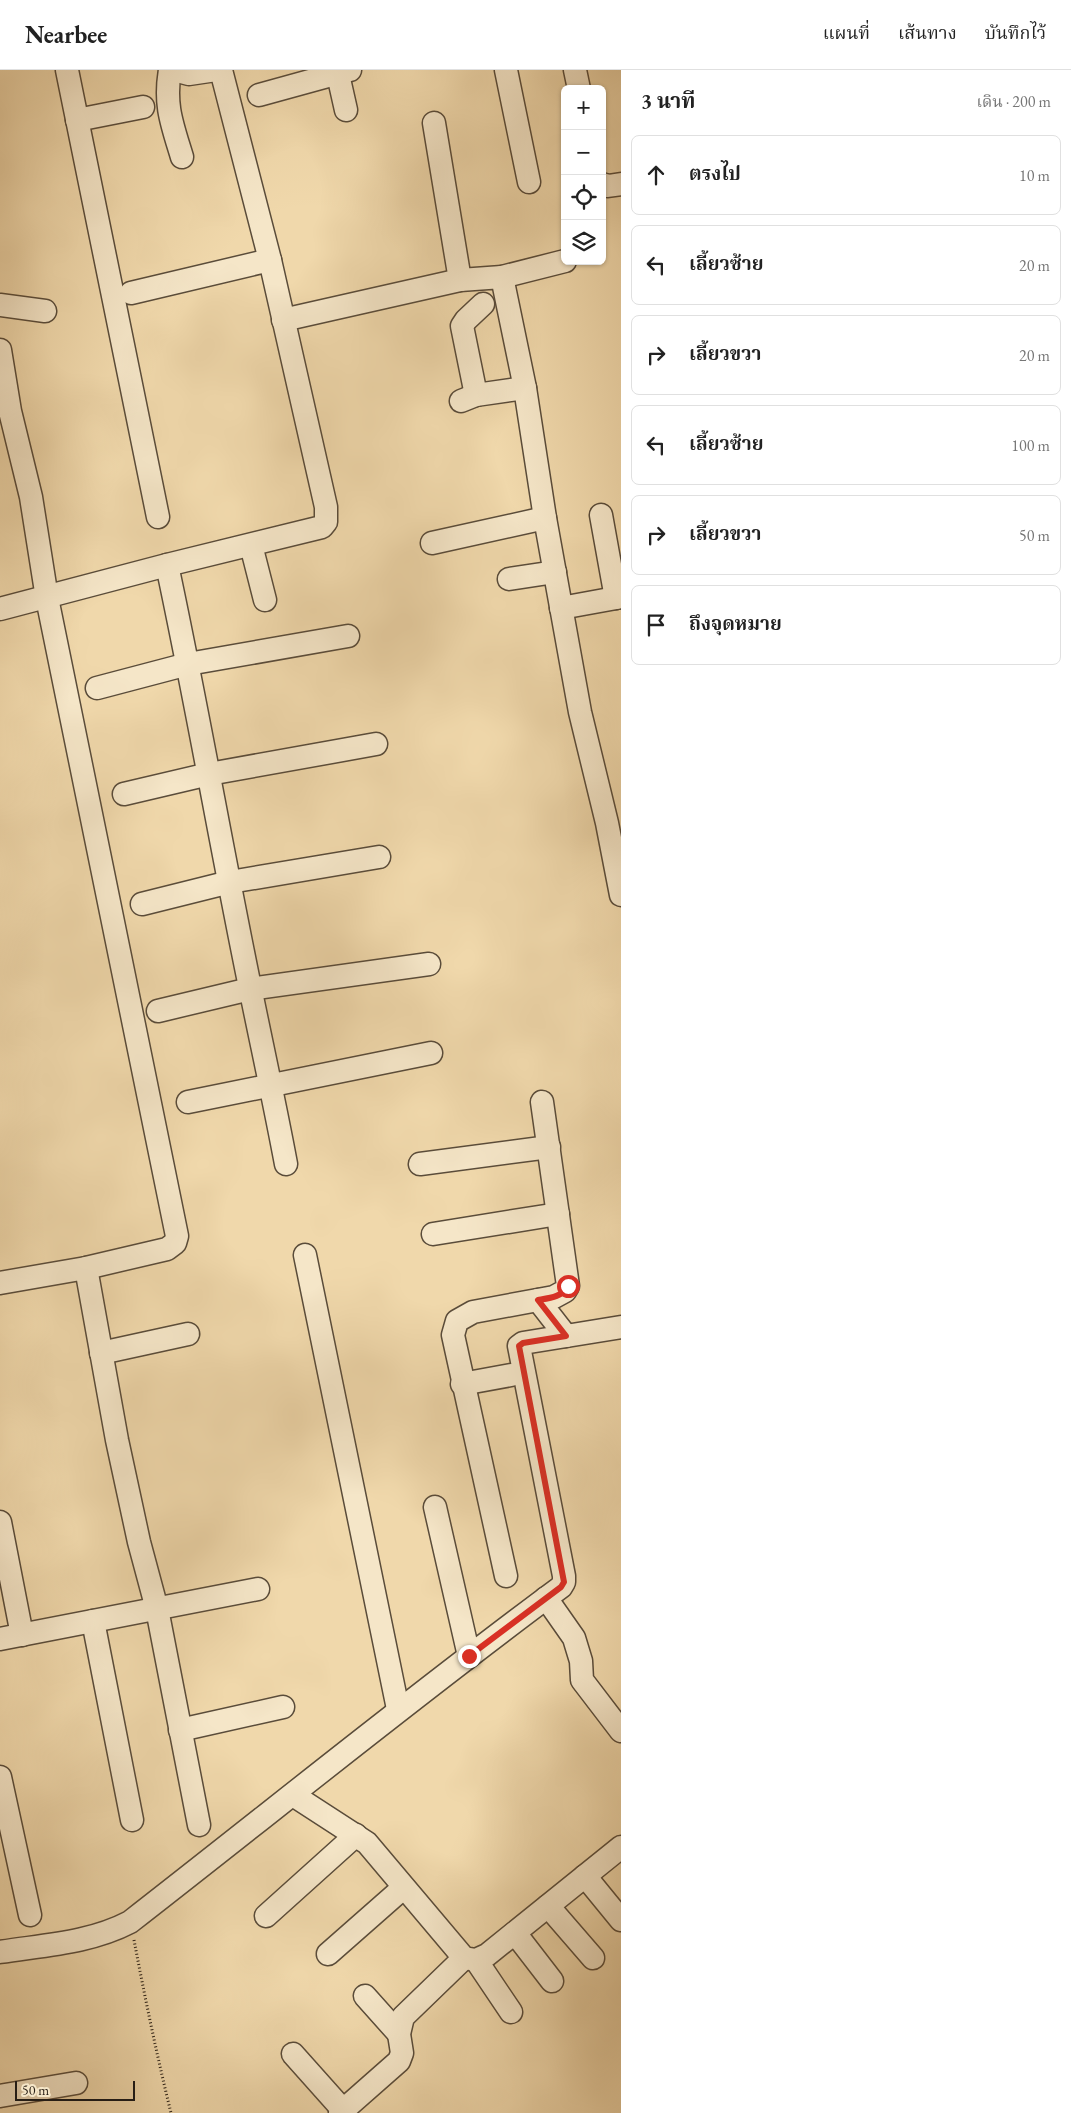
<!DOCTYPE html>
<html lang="th">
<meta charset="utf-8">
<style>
:root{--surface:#fff;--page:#f6f6f6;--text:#222;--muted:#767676;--line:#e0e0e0}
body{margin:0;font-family:"EB Garamond","Noto Serif Thai",serif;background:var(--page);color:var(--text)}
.controls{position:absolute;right:15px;top:15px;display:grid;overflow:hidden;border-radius:8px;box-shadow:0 1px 4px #0004}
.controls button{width:45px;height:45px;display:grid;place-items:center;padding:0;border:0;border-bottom:1px solid var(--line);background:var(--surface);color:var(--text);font:25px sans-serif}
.scale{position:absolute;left:15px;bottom:12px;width:120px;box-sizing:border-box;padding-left:5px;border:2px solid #281e15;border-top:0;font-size:14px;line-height:18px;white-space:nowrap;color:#281e15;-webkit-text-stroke:4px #f5e6c8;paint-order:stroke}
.stop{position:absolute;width:15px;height:15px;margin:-11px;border:4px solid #d93025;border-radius:50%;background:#fff}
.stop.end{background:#d93025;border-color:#fff;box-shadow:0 1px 5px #0008}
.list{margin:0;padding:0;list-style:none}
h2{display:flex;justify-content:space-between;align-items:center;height:65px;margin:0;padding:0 20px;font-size:21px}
h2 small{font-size:16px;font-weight:400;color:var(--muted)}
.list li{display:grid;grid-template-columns:32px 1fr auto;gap:15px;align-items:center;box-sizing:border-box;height:80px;margin:0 10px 10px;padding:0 10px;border:1px solid var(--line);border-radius:8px}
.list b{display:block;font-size:19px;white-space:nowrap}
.list em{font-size:16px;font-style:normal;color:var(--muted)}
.icon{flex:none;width:28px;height:28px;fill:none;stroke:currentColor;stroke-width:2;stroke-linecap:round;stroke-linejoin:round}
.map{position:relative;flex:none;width:621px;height:2043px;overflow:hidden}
header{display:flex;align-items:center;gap:30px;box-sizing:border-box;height:70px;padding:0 25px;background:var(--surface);border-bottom:1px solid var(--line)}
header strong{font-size:24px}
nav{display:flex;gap:28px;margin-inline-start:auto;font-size:18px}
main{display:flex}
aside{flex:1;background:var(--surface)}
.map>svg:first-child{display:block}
</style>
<header>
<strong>Nearbee</strong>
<nav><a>แผนที่</a><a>เส้นทาง</a><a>บันทึกไว้</a></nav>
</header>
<main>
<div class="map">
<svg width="621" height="2043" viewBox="0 0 621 2043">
<rect width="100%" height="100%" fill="#f0d8ab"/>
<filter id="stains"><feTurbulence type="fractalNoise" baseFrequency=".004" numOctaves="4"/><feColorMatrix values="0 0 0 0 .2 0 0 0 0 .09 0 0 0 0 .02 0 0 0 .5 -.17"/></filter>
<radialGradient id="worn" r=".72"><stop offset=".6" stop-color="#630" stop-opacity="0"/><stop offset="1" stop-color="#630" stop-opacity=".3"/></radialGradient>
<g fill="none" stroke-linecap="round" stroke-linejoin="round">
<defs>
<g id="minor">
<polyline points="67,0 158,447"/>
<path d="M170 0C164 35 172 54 182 87"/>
<polyline points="174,0 189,4 216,0"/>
<polyline points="337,0 346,40"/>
<polyline points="506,0 529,112"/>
<polyline points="575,0 579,19"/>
<polyline points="259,25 350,0"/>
<polyline points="77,50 143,37"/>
<polyline points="434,53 460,210"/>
<polyline points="602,114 608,116 621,114"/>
<polyline points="502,207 565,191"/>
<polyline points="131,223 270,190"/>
<polyline points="0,235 45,241"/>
<polyline points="283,250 460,210 502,207 525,318 545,448 580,642 607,753 621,825"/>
<polyline points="0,280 10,341 31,427 47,528 177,1166 175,1173 167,1179 86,1198 0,1213"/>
<polyline points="476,325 462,256 466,250 483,234"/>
<polyline points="461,331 476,325 525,318"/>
<polyline points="601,445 616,528"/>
<polyline points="432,473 545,448"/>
<polyline points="251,475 265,530"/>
<path d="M167 495C197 635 221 776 250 917 262 976 275 1035 286 1094"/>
<polyline points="509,509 555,502"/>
<polyline points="561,538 621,527"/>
<polyline points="0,539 167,495 322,457 326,452 326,437 270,190 221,0"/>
<polyline points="97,618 188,594 348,566"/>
<polyline points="124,724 209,704 376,674"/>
<polyline points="142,834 230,812 379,787"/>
<polyline points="158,941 250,919 429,894"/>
<polyline points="188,1032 431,983"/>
<polyline points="420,1094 549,1077"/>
<polyline points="433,1164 558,1144"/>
<polyline points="305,1185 398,1639"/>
<polyline points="86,1198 117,1370 139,1472 157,1539 199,1755"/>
<polyline points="538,1230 566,1266"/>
<polyline points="101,1283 188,1264"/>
<polyline points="462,1314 511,1305"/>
<polyline points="435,1437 469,1586"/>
<polyline points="0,1452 22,1565"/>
<polyline points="506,1506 453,1265 457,1251 473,1242 554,1227 565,1221 568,1216 542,1032"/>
<polyline points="546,1528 574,1568 581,1591 582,1610 621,1661"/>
<polyline points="93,1551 132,1750"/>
<polyline points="0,1569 258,1519"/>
<polyline points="180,1660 283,1637"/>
<polyline points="0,1707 30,1845"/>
<polyline points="293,1725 367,1773 464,1888 476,1890 487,1885 621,1777"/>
<polyline points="585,1806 621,1850"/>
<polyline points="548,1836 593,1888"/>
<polyline points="266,1846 356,1765"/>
<polyline points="515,1863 552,1911"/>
<path d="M0 1882C44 1875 90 1873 130 1852 274 1740 415 1625 561 1517L564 1512V1506L519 1276 523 1273 621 1257"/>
<polyline points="328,1884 403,1818"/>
<polyline points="476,1890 511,1942"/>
<polyline points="365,1926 399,1964"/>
<polyline points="293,1984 343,2040"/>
<polyline points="0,2026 76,2013"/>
<polyline points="340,2043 399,1991 402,1983 399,1964 403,1947 464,1888"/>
</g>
</defs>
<!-- minor casing -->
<use href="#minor" stroke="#5a4c3a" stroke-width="25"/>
<!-- path -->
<path stroke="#281e15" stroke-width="3" stroke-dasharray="1 2.5" stroke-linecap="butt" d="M134 1870C145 1928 157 1986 171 2043"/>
<!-- minor -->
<use href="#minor" stroke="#f5e6c8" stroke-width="22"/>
</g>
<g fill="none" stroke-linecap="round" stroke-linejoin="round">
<!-- route -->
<path stroke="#d93025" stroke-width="6" d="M469 1586 561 1517 564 1512 519 1276 523 1273 566 1266 538 1230C550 1228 562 1227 568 1216"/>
</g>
<rect width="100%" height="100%" filter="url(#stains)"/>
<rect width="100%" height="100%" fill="url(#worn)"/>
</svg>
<div class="controls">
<button>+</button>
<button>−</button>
<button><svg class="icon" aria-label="locate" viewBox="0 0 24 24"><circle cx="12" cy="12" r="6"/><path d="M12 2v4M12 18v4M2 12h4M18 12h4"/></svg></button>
<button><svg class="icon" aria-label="layers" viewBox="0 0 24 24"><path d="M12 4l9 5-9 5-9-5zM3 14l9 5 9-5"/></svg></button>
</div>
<div class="scale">50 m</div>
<div class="stop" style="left:568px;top:1216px"></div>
<div class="stop end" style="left:469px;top:1586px"></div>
</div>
<aside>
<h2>3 นาที<small>เดิน · 200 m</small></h2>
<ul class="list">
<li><svg class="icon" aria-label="ahead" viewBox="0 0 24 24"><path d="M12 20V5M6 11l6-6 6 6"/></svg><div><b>ตรงไป</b></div><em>10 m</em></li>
<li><svg class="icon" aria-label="left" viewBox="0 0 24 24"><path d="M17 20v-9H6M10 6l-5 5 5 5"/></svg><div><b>เลี้ยวซ้าย</b></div><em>20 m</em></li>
<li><svg class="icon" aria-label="right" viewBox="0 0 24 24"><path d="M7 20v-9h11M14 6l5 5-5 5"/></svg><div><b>เลี้ยวขวา</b></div><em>20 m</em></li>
<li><svg class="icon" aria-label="left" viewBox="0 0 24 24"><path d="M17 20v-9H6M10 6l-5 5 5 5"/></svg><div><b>เลี้ยวซ้าย</b></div><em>100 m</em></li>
<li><svg class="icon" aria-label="right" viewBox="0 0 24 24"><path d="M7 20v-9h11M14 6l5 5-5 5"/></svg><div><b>เลี้ยวขวา</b></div><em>50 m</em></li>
<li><svg class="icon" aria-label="arrive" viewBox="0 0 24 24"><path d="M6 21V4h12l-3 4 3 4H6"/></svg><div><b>ถึงจุดหมาย</b></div></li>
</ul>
</aside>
</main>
